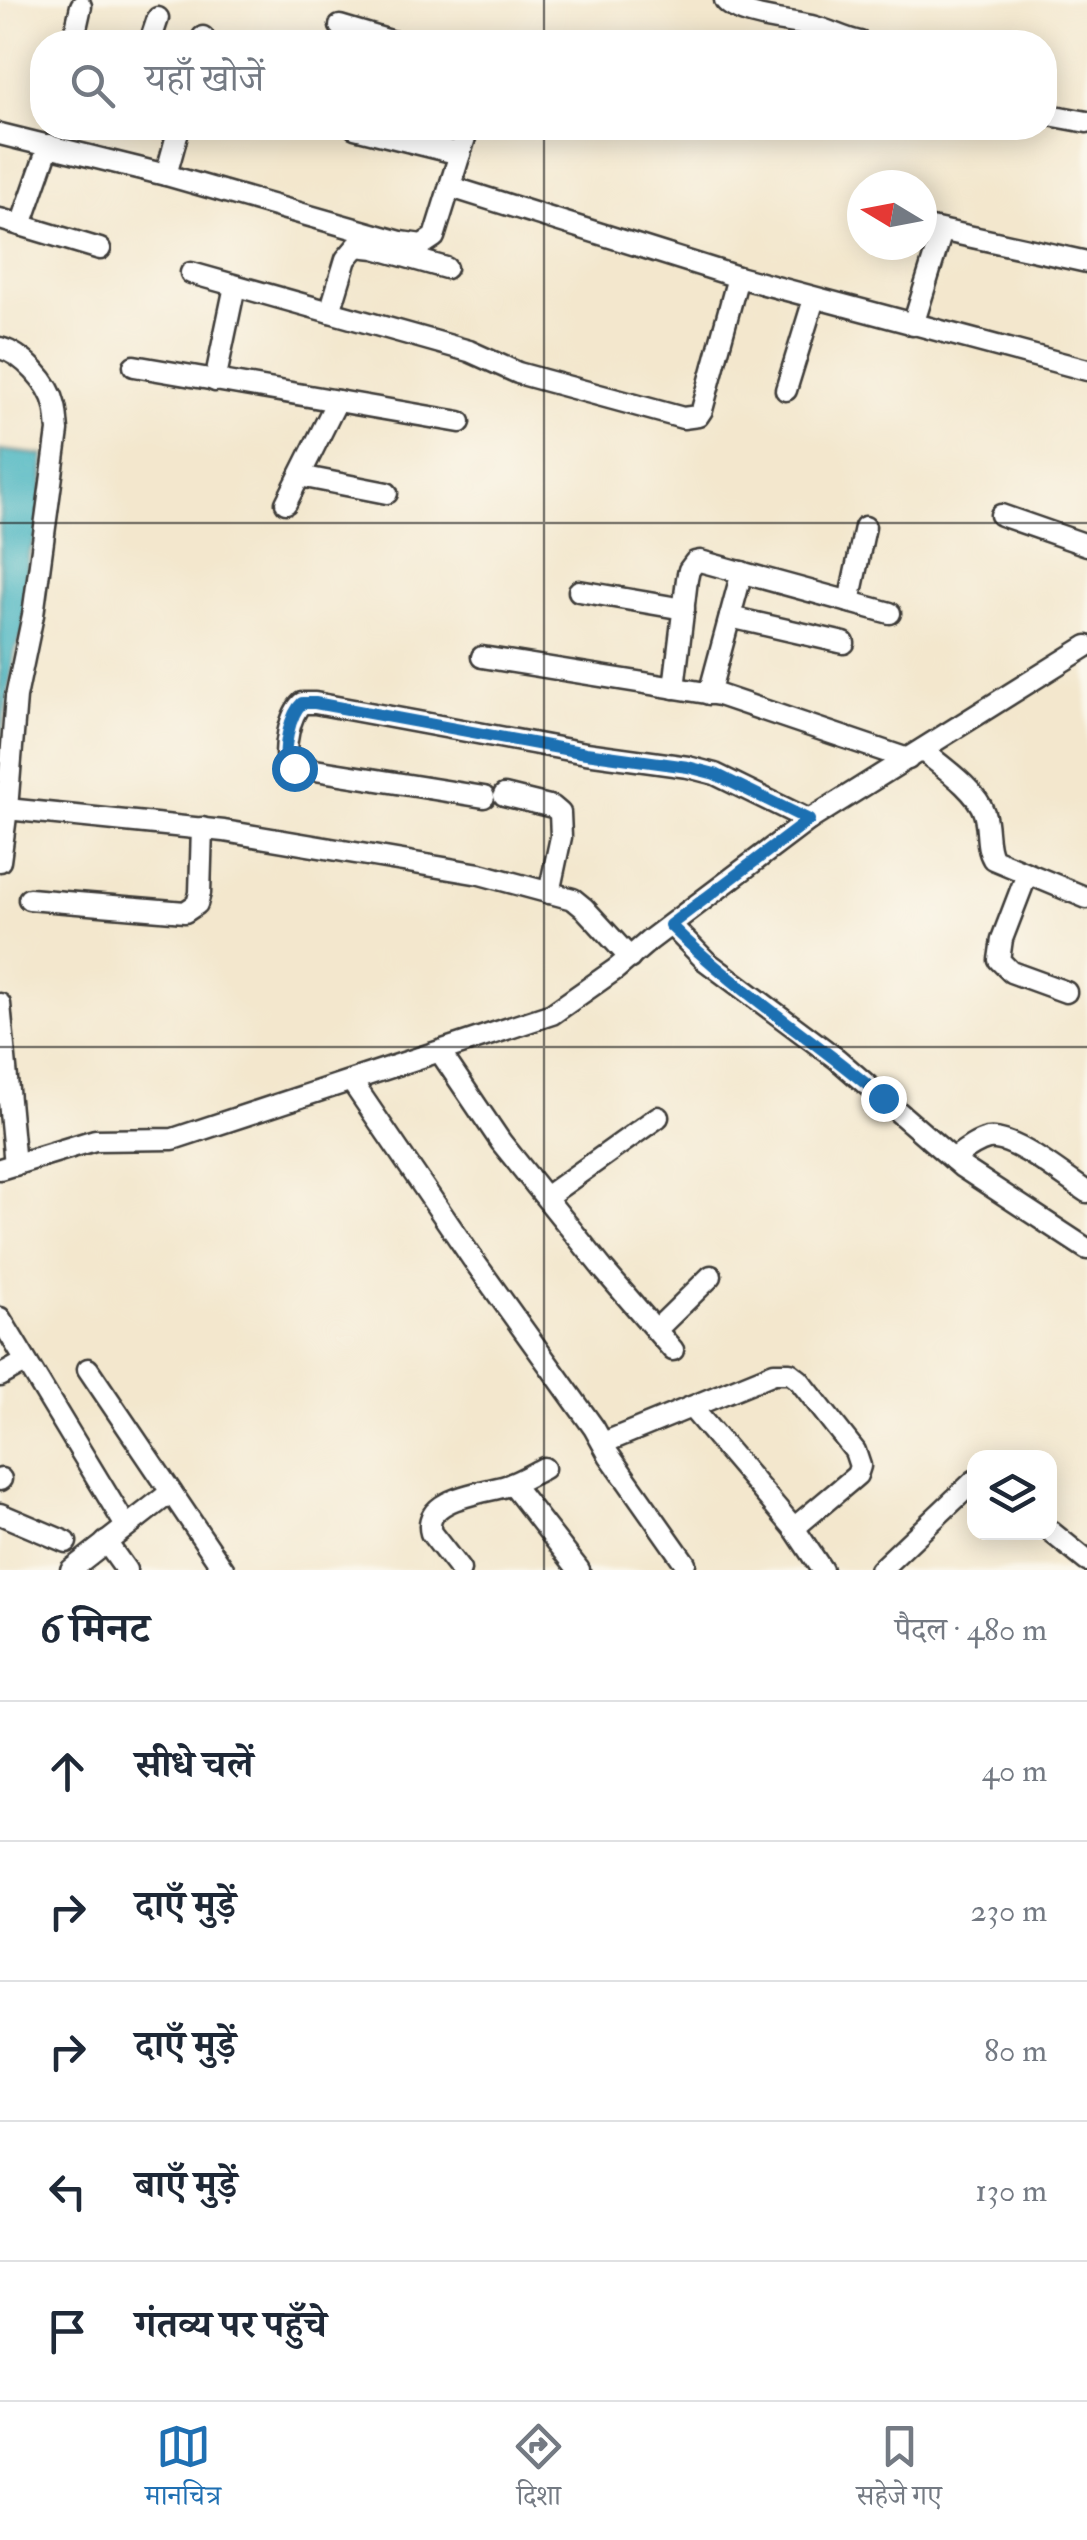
<!DOCTYPE html>
<html lang="hi">
<meta charset="utf-8">
<style>
:root{--surface:#fff;--page:#f6f6f7;--text:#1f2937;--muted:#747a83;--line:#e0e1e3;--accent:#1f6fb2}
body{margin:0;font-family:"IM FELL Double Pica","Noto Serif Devanagari",serif;background:var(--page);color:var(--text)}
.controls{position:absolute;right:30px;bottom:30px;display:grid;overflow:hidden;border-radius:20px;box-shadow:0 5px 25px #0003}
.controls button{width:90px;height:90px;display:grid;place-items:center;padding:0;border:0;border-bottom:2px solid var(--line);background:var(--surface);color:var(--text);font:50px sans-serif}
.compass{position:absolute;left:847px;top:170px;width:90px;height:90px;border-radius:50%;background:var(--surface);box-shadow:0 5px 25px #0003;rotate:280deg}
.stop{position:absolute;width:30px;height:30px;margin:-22px;border:8px solid #1f6fb2;border-radius:50%;background:#fff}
.stop.end{background:#1f6fb2;border-color:#fff;box-shadow:0 2px 10px #0008}
.list{margin:0;padding:0;list-style:none}
h2{display:flex;justify-content:space-between;align-items:center;height:130px;margin:0;padding:0 40px;font-size:42px}
h2 small{font-size:32px;font-weight:400;color:var(--muted)}
.list li{display:grid;grid-template-columns:65px 1fr auto;gap:30px;align-items:center;box-sizing:border-box;height:140px;padding:0 40px;border-top:2px solid var(--line)}
.list b{display:block;font-size:38px;white-space:nowrap}
.list em{font-size:32px;font-style:normal;color:var(--muted)}
.icon{flex:none;width:55px;height:55px;fill:none;stroke:currentColor;stroke-width:2;stroke-linecap:round;stroke-linejoin:round}
.map{position:relative;flex:none;width:1087px;height:1570px;overflow:hidden}
.search{position:absolute;background:var(--surface);box-shadow:0 5px 25px #0003;left:30px;right:30px;top:30px;height:110px;display:flex;align-items:center;gap:25px;box-sizing:border-box;padding:0 35px;border-radius:40px;color:var(--muted);font-size:38px}
.sheet{height:830px;background:var(--surface)}
nav{display:flex;justify-content:space-around;align-items:center;box-sizing:border-box;height:140px;border-top:2px solid var(--line);background:var(--surface);font-size:28px;color:var(--muted)}
nav a{display:grid;justify-items:center;gap:5px}
nav .on{color:var(--accent)}
.map>svg:first-child{display:block}
</style>
<div class="map">
<svg width="1087" height="1570" viewBox="0 0 1087 1570">
<rect width="100%" height="100%" fill="#fbf7ec"/>
<filter id="ink" filterUnits="userSpaceOnUse"><feTurbulence type="fractalNoise" baseFrequency=".01" numOctaves="2"/><feDisplacementMap in="SourceGraphic" scale="20" xChannelSelector="R" yChannelSelector="G"/><feConvolveMatrix kernelMatrix="1 2 1 2 8 2 1 2 1" color-interpolation-filters="sRGB"/></filter>
<filter id="wash" filterUnits="userSpaceOnUse"><feTurbulence type="fractalNoise" baseFrequency=".0048" numOctaves="4" result="noise"/><feDisplacementMap in="SourceGraphic" scale="40" xChannelSelector="R" yChannelSelector="G"/><feGaussianBlur stdDeviation="2.25" result="paint"/><feColorMatrix in="noise" values="0 0 0 0 0 0 0 0 0 0 0 0 0 0 0 0 0 1.4 0 .05"/><feComposite in="paint" operator="in"/></filter>
<g filter="url(#wash)">
<rect width="100%" height="100%" fill="#f3e7cd"/>
<!-- water -->
<polygon fill="#45b3bf" stroke="#30686e" stroke-width="2.5" points="0,450 44,455 42,525 29,554 24,632 15,650 0,750"/>
</g>
<g filter="url(#ink)">
<g fill="none" stroke-linecap="round" stroke-linejoin="round">
<defs>
<g id="minor">
<path d="M725 0C739 18 792 21 815 27 831 31 844 39 860 42"/>
<polyline points="340,26 394,42"/>
<polyline points="73,42 81,6"/>
<polyline points="150,42 158,18"/>
<polyline points="201,42 203,37"/>
<polyline points="1044,114 1087,122"/>
<polyline points="355,128 460,154"/>
<polyline points="0,134 166,175 401,242 422,245 434,237 468,128"/>
<polyline points="166,175 179,128"/>
<polyline points="451,187 738,277 1087,370"/>
<polyline points="0,219 100,249"/>
<polyline points="21,225 49,145"/>
<polyline points="922,226 1087,262"/>
<polyline points="191,273 469,351 518,373 683,418 698,416 702,410 738,277"/>
<polyline points="330,312 346,259 357,246 375,248 446,268"/>
<polyline points="913,325 942,231"/>
<path d="M0 348C23 354 50 383 55 406 57 414 57 423 58 431L33 615 16 697 7 809 0 861"/>
<polyline points="134,366 460,422"/>
<polyline points="215,381 235,286"/>
<polyline points="786,390 814,299"/>
<polyline points="300,476 387,493"/>
<polyline points="286,503 337,401"/>
<polyline points="1001,515 1087,545"/>
<polyline points="579,591 684,609"/>
<polyline points="849,602 865,527"/>
<polyline points="730,617 844,643"/>
<polyline points="482,657 719,695 908,759"/>
<polyline points="674,688 687,579 689,570 695,562 700,561 890,613"/>
<polyline points="709,694 742,572"/>
<path d="M922 750C940 765 977 790 984 813 989 828 985 846 993 859L1087 898"/>
<polyline points="504,795 553,807 560,813 561,837 549,893"/>
<path d="M484 797 290 766 287 764C284 747 289 715 302 703H315L586 753 688 767 715 774 809 820"/>
<polyline points="7,809 224,831 480,874 573,899 584,908 630,958"/>
<polyline points="1027,874 1002,939 999,960 1011,972 1066,992"/>
<polyline points="29,899 185,912 197,904 200,893 202,828"/>
<polyline points="671,925 706,961 837,1059 962,1167 1087,1249"/>
<polyline points="0,1004 15,1165"/>
<polyline points="440,1052 501,1142 603,1269 673,1350"/>
<polyline points="352,1082 474,1261 594,1428 609,1455 685,1563"/>
<path d="M953 1159C964 1151 975 1142 988 1139 1014 1135 1065 1178 1087 1192"/>
<polyline points="0,1169 95,1140 173,1139 552,1014 616,969 650,940 809,820 1087,646"/>
<polyline points="546,1197 658,1117"/>
<polyline points="0,1318 126,1526"/>
<polyline points="656,1330 711,1276"/>
<polyline points="88,1369 224,1570"/>
<polyline points="0,1376 25,1362"/>
<polyline points="691,1407 794,1528 822,1570"/>
<polyline points="603,1443 774,1373 790,1373 799,1380 855,1451 860,1466 857,1475 850,1481 794,1528"/>
<polyline points="0,1480 1,1479"/>
<polyline points="512,1484 579,1570"/>
<polyline points="0,1514 66,1542"/>
<polyline points="1050,1531 1087,1561"/>
<polyline points="106,1542 126,1570"/>
<polyline points="71,1570 171,1492"/>
<path d="M460 1570 431 1533C421 1498 484 1493 506 1486 519 1482 532 1474 544 1468"/>
<polyline points="880,1570 974,1481"/>
</g>
</defs>
<!-- minor casing -->
<use href="#minor" stroke="#3c3a37" stroke-width="25"/>
<!-- minor -->
<use href="#minor" stroke="#fff" stroke-width="20"/>
</g>
</g>
<g fill="none" stroke-linecap="round" stroke-linejoin="round" filter="url(#ink)">
<!-- route -->
<path stroke="#1f6fb2" stroke-width="12" d="M294 768 286 764C284 747 289 715 302 703H315L586 753 688 767 715 774 809 820 670 925C735 990 813 1038 883 1098"/>
</g>
<!-- grid -->
<path fill="none" stroke="#1c1c1c" stroke-width="2.5" stroke-opacity="0.55" d="M544 0V42M544 128V1570M0 523H1087M0 1047H1087"/>
</svg>
<div class="controls">
<button><svg class="icon" aria-label="layers" viewBox="0 0 24 24"><path d="M12 4l9 5-9 5-9-5zM3 14l9 5 9-5"/></svg></button>
</div>
<svg class="compass" viewBox="-18 -18 36 36"><path d="M0-13l5 13h-10z" fill="#e53935"/><path d="M0 13l5-13h-10z" fill="#747a83"/></svg>
<div class="stop" style="left:294px;top:768px"></div>
<div class="stop end" style="left:883px;top:1098px"></div>
<div class="search"><svg class="icon" aria-label="search" viewBox="0 0 24 24"><circle cx="10" cy="10" r="6"/><path d="M15 15l6 6"/></svg>यहाँ खोजें</div>
</div>
<section class="sheet">
<h2>6 मिनट<small>पैदल · 480 m</small></h2>
<ul class="list">
<li><svg class="icon" aria-label="ahead" viewBox="0 0 24 24"><path d="M12 20V5M6 11l6-6 6 6"/></svg><div><b>सीधे चलें</b></div><em>40 m</em></li>
<li><svg class="icon" aria-label="right" viewBox="0 0 24 24"><path d="M7 20v-9h11M14 6l5 5-5 5"/></svg><div><b>दाएँ मुड़ें</b></div><em>230 m</em></li>
<li><svg class="icon" aria-label="right" viewBox="0 0 24 24"><path d="M7 20v-9h11M14 6l5 5-5 5"/></svg><div><b>दाएँ मुड़ें</b></div><em>80 m</em></li>
<li><svg class="icon" aria-label="left" viewBox="0 0 24 24"><path d="M17 20v-9H6M10 6l-5 5 5 5"/></svg><div><b>बाएँ मुड़ें</b></div><em>130 m</em></li>
<li><svg class="icon" aria-label="arrive" viewBox="0 0 24 24"><path d="M6 21V4h12l-3 4 3 4H6"/></svg><div><b>गंतव्य पर पहुँचे</b></div></li>
</ul>
</section>
<nav>
<a class="on"><svg class="icon" aria-label="map" viewBox="0 0 24 24"><path d="M3 6l6-2 6 2 6-2v14l-6 2-6-2-6 2zM9 4v14M15 6v14"/></svg>मानचित्र</a>
<a><svg class="icon" aria-label="directions" viewBox="0 0 24 24"><path d="M12 3l9 9-9 9-9-9zM9 14v-3h6M13 9l2 2-2 2"/></svg>दिशा</a>
<a><svg class="icon" aria-label="saved" viewBox="0 0 24 24"><path d="M7 4h10v16l-5-4-5 4z"/></svg>सहेजे गए</a>
</nav>
